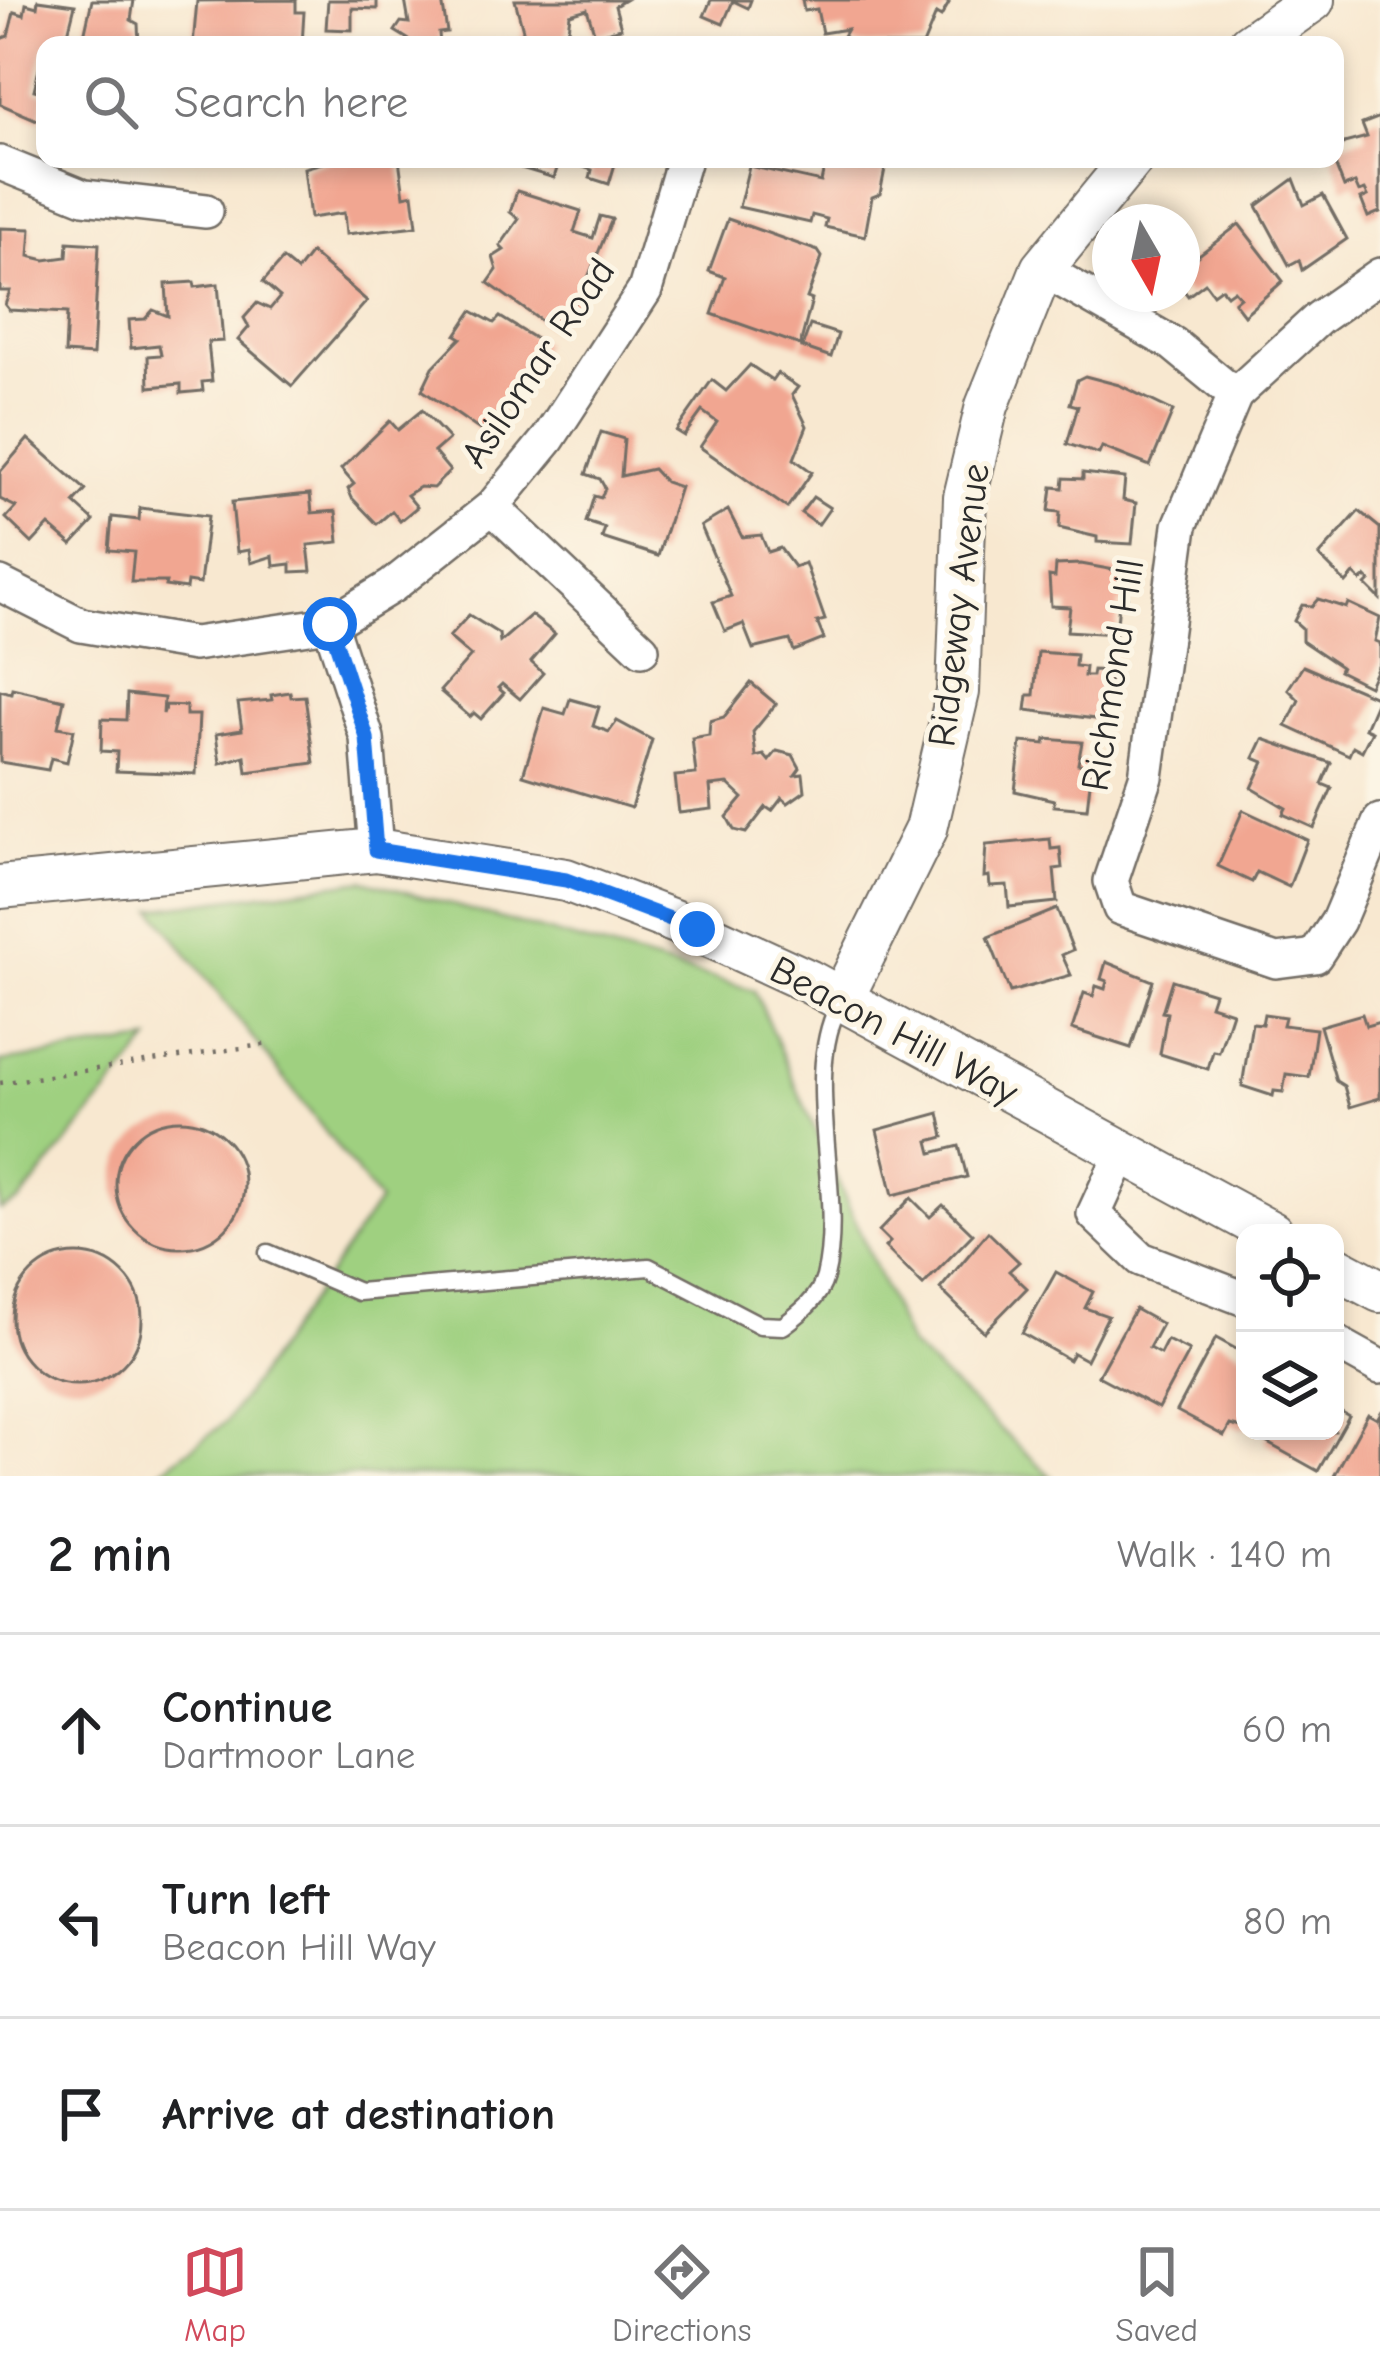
<!DOCTYPE html>
<meta charset="utf-8">
<style>
:root{--surface:#fff;--page:#f6f6f6;--text:#202124;--muted:#757577;--line:#e0e0e0;--accent:#d1495b}
body{margin:0;font-family:"Comic Neue",sans-serif;background:var(--page);color:var(--text)}
.controls{position:absolute;right:36px;bottom:36px;display:grid;overflow:hidden;border-radius:24px;box-shadow:0 6px 18px #0003}
.controls button{width:108px;height:108px;display:grid;place-items:center;padding:0;border:0;border-bottom:3px solid var(--line);background:var(--surface);color:var(--text);font:60px sans-serif}
.compass{position:absolute;left:1092px;top:204px;width:108px;height:108px;border-radius:50%;background:var(--surface);box-shadow:0 6px 18px #0003;rotate:171deg}
.stop{position:absolute;width:36px;height:36px;margin:-27px;border:9px solid #1a73e8;border-radius:50%;background:#fff}
.stop.end{background:#1a73e8;border-color:#fff;box-shadow:0 3px 12px #0008}
.list{margin:0;padding:0;list-style:none}
h2{display:flex;justify-content:space-between;align-items:center;height:156px;margin:0;padding:0 48px;font-size:51px}
h2 small{font-size:39px;font-weight:400;color:var(--muted)}
.list li{display:grid;grid-template-columns:78px 1fr auto;gap:36px;align-items:center;box-sizing:border-box;height:192px;padding:0 48px;border-top:3px solid var(--line)}
.list b{display:block;font-size:45px;white-space:nowrap}
.list p{margin:0;font-size:39px;white-space:nowrap;color:var(--muted)}
.list em{font-size:39px;font-style:normal;color:var(--muted)}
.icon{flex:none;width:66px;height:66px;fill:none;stroke:currentColor;stroke-width:2;stroke-linecap:round;stroke-linejoin:round}
.map{position:relative;flex:none;width:1380px;height:1476px;overflow:hidden}
.search{position:absolute;background:var(--surface);box-shadow:0 6px 18px #0003;left:36px;right:36px;top:36px;height:132px;display:flex;align-items:center;gap:30px;box-sizing:border-box;padding:0 42px;border-radius:24px;color:var(--muted);font-size:45px}
.sheet{height:732px;background:var(--surface)}
nav{display:flex;justify-content:space-around;align-items:center;box-sizing:border-box;height:168px;border-top:3px solid var(--line);background:var(--surface);font-size:33px;color:var(--muted)}
nav a{display:grid;justify-items:center;gap:6px}
nav .on{color:var(--accent)}
.map>svg:first-child{display:block}
</style>
<div class="map">
<svg width="1380" height="1476" viewBox="0 0 1380 1476">
<rect width="100%" height="100%" fill="#fcf5e5"/>
<filter id="ink" filterUnits="userSpaceOnUse"><feTurbulence type="fractalNoise" baseFrequency=".00833" numOctaves="2"/><feDisplacementMap in="SourceGraphic" scale="24" xChannelSelector="R" yChannelSelector="G"/><feConvolveMatrix kernelMatrix="1 2 1 2 8 2 1 2 1" color-interpolation-filters="sRGB"/></filter>
<filter id="wash" filterUnits="userSpaceOnUse"><feTurbulence type="fractalNoise" baseFrequency=".004" numOctaves="4" result="noise"/><feDisplacementMap in="SourceGraphic" scale="48" xChannelSelector="R" yChannelSelector="G"/><feGaussianBlur stdDeviation="2.7" result="paint"/><feColorMatrix in="noise" values="0 0 0 0 0 0 0 0 0 0 0 0 0 0 0 0 0 1.4 0 .05"/><feComposite in="paint" operator="in"/></filter>
<g filter="url(#wash)">
<rect width="100%" height="100%" fill="#f8e8d0"/>
<!-- green -->
<g fill="#9fd080" stroke="#657e56" stroke-width="3">
<polygon points="364,880 754,990 909,1345 1051,1476 154,1476 226,1422 379,1201 153,909"/>
<polygon points="150,1041 20,1201 0,1210 0,1062"/>
</g>
<g id="blocks">
<!-- building -->
<g fill="#f1a691">
<polygon points="38,0 75,5 65,45 45,45 34,90 45,93 39,121 0,104 0,39 8,36 14,12 24,15 26,4 37,7"/>
<polygon points="92,0 134,0 131,20 138,24 139,45 82,45"/>
<polygon points="296,0 296,12 304,12 302,45 193,45 197,1"/>
<polygon points="328,0 377,0 377,9 352,8 352,30 326,29"/>
<polygon points="405,0 442,0 447,32 439,33 440,45 400,45 408,39 395,31 401,22 409,23"/>
<polygon points="515,0 625,0 615,6 621,28 595,35 587,9 570,14 566,45 519,45 523,30"/>
<polygon points="711,0 751,0 748,8 733,1 723,24 704,16"/>
<polygon points="802,0 944,0 949,3 941,17 936,14 923,45 857,45 843,36 847,29 822,33 817,9 804,11"/>
<polygon points="1380,117 1380,212 1368,217 1361,199 1368,196 1365,190 1359,192 1355,183 1344,187 1333,159 1344,143 1367,137 1362,124"/>
<polygon points="337,159 399,159 404,196 413,194 417,226 346,234 344,213 310,218 304,168"/>
<polygon points="524,159 560,159 554,178 521,168"/>
<polygon points="561,159 598,159 615,164 609,184 590,178 592,170"/>
<polygon points="813,159 887,159 880,194 872,197 865,236 825,227 827,219 812,215 810,223 739,207 749,166 821,182 824,168 812,165"/>
<polygon points="1294,179 1304,205 1323,195 1347,239 1302,270 1299,260 1289,265 1257,206"/>
<polygon points="517,191 581,211 574,232 593,238 600,216 612,219 580,297 551,328 488,283 497,270 493,257 504,250 500,246 519,219 510,212"/>
<polygon points="728,219 818,251 822,257 807,298 812,300 800,345 712,314 725,277 709,271"/>
<polygon points="1239,224 1283,281 1244,315 1234,302 1240,297 1234,290 1227,295 1221,288 1213,294 1205,283 1188,296 1182,288 1182,268"/>
<polygon points="0,228 31,229 29,256 45,260 67,257 68,242 99,244 93,355 65,353 67,313 9,310 5,305 10,291 0,291"/>
<polygon points="311,253 367,301 292,386 238,340 249,327 244,318 257,303 270,309 280,297 263,282 283,259 297,271"/>
<polygon points="194,282 195,287 218,284 223,341 208,342 212,381 202,382 203,391 181,393 181,384 149,387 148,356 161,355 159,345 131,348 129,320 145,319 153,310 168,316 166,284"/>
<polygon points="472,311 494,323 500,317 544,344 484,433 422,390 433,367 461,338 456,335"/>
<polygon points="810,325 838,334 831,357 802,347"/>
<polygon points="750,365 772,380 777,373 798,387 792,395 807,426 794,459 812,472 787,508 700,447 717,422 702,411 684,436 676,431 712,380 726,391"/>
<polygon points="1085,376 1119,385 1173,411 1150,466 1102,447 1099,454 1067,444 1078,406 1070,404 1077,380"/>
<polygon points="422,410 449,439 434,452 450,471 433,488 420,487 407,495 417,507 400,521 392,511 377,524 352,498 348,489 354,484 341,469 390,421 398,430"/>
<polygon points="601,432 624,439 621,476 653,469 665,482 680,487 658,556 602,538 605,528 586,522 594,496 601,498 605,488 600,479 586,474"/>
<polygon points="28,439 86,490 74,503 94,521 72,545 49,525 32,543 6,518 16,507 0,499 0,472"/>
<polygon points="1083,473 1125,478 1123,500 1136,503 1132,544 1097,542 1097,537 1059,528 1060,512 1049,511 1052,487 1063,488 1064,478 1083,479"/>
<polygon points="310,494 312,513 336,511 339,542 308,545 311,571 291,572 291,564 274,566 273,556 251,563 249,550 237,552 232,502"/>
<polygon points="813,497 830,508 818,525 801,513"/>
<polygon points="140,508 208,516 200,584 187,582 186,589 165,586 166,582 131,582 134,552 109,550 112,517 139,520"/>
<polygon points="728,510 742,537 761,535 768,552 780,548 794,567 805,563 825,620 817,622 824,639 794,651 790,640 753,649 743,624 725,631 713,602 731,596 701,526"/>
<polygon points="1359,511 1380,528 1380,599 1366,585 1370,581 1366,577 1361,581 1354,574 1346,583 1319,556"/>
<polygon points="1081,564 1120,571 1119,581 1129,581 1127,603 1119,602 1116,634 1067,631 1070,607 1051,606 1049,576 1055,577 1056,565"/>
<polygon points="1318,599 1346,608 1348,603 1380,618 1375,641 1380,643 1380,662 1369,686 1339,671 1341,667 1302,641 1302,628 1294,621 1302,605 1312,606"/>
<polygon points="469,615 499,634 500,642 531,615 555,634 531,662 543,673 520,699 502,684 498,688 504,693 481,719 474,713 470,717 440,691 471,656 449,637"/>
<polygon points="1038,652 1076,655 1075,666 1085,667 1084,676 1092,676 1093,670 1111,671 1103,720 1026,710 1028,695 1034,695"/>
<polygon points="1303,666 1378,698 1365,728 1372,731 1362,751 1353,746 1349,755 1286,726 1299,700 1288,689"/>
<polygon points="751,683 776,704 753,732 756,757 764,755 769,761 777,751 793,755 800,768 795,775 803,774 805,791 788,803 782,798 772,811 766,807 746,833 734,830 727,817 743,798 728,784 710,786 712,809 679,813 675,776 696,774 692,738 709,735 710,721 724,717"/>
<polygon points="12,688 64,700 58,727 74,730 67,762 51,758 48,770 0,762 0,690 11,693"/>
<polygon points="290,692 291,697 305,696 314,763 247,772 245,756 220,763 216,734 242,730 238,703 272,700 271,695"/>
<polygon points="127,694 164,698 163,714 166,705 186,706 186,715 199,715 196,774 116,771 117,752 101,751 102,719 126,720"/>
<polygon points="570,699 599,707 593,726 609,732 617,721 652,740 631,808 523,775 544,708 565,714"/>
<polygon points="1046,739 1082,742 1078,764 1092,766 1087,809 1054,806 1054,800 1015,791 1021,742 1045,744"/>
<polygon points="1263,739 1331,763 1322,784 1332,788 1314,828 1283,814 1286,808 1252,788 1264,762 1254,758"/>
<polygon points="1243,810 1307,840 1289,887 1257,872 1252,882 1218,866"/>
<polygon points="1050,839 1051,849 1060,848 1062,868 1054,869 1057,902 1009,907 1007,885 990,886 989,876 984,877 986,845"/>
<polygon points="1057,909 1073,950 1062,955 1071,975 1010,992 988,937"/>
<polygon points="1106,962 1153,981 1131,1048 1072,1029 1084,993 1093,996 1096,986 1105,989 1107,981 1101,979"/>
<polygon points="1172,980 1214,993 1210,1005 1232,1012 1219,1052 1213,1051 1208,1069 1160,1054 1167,1013 1162,1012"/>
<polygon points="1264,1014 1285,1017 1283,1025 1316,1029 1309,1077 1286,1074 1283,1092 1274,1091 1273,1096 1242,1086 1252,1023 1262,1024"/>
<polygon points="1362,1014 1366,1026 1380,1022 1380,1098 1350,1107 1344,1086 1336,1081 1320,1026"/>
<polygon points="939,1113 944,1137 929,1141 932,1153 959,1146 967,1177 893,1195 877,1130"/>
<circle cx="180" cy="1184" r="64"/>
<polygon points="911,1198 930,1217 943,1205 973,1234 923,1285 885,1247 890,1242 879,1231"/>
<polygon points="988,1232 1019,1262 1009,1271 1027,1288 984,1332 940,1289"/>
<circle cx="77" cy="1319" r="65"/>
<polygon points="1056,1272 1093,1292 1085,1308 1108,1316 1086,1360 1073,1353 1069,1360 1022,1333"/>
<polygon points="1135,1309 1162,1324 1149,1348 1160,1354 1167,1340 1189,1351 1158,1408 1098,1376"/>
<polygon points="1216,1338 1245,1354 1245,1429 1230,1425 1224,1436 1177,1411"/>
<polygon points="1335,1408 1349,1416 1318,1471 1264,1441 1270,1431 1335,1431"/>
<polygon points="1368,1414 1377,1419 1380,1414 1380,1476 1334,1476"/>
</g>
</g>
</g>
<g filter="url(#ink)">
<use href="#blocks" fill-opacity="0" stroke="#736d65" stroke-width="3"/>
<g fill="none" stroke-linecap="round" stroke-linejoin="round">
<defs>
<path id="service" d="M268 1253 358 1292 649 1267 760 1325 783 1326C800 1313 819 1299 825 1277 846 1193 799 1075 841 1001"/>
<g id="minor">
<polyline points="0,163 84,197 206,211"/>
<polyline points="1042,269 1173,344 1235,395 1319,318 1380,275"/>
<polyline points="1235,395 1180,526 1146,777 1111,881 1120,908 1276,961 1315,956 1338,921 1380,821"/>
<polyline points="492,507 642,649"/>
<polyline points="0,584 81,625 194,644 330,624 392,586 492,507 548,439 645,290 684,159"/>
<polyline points="330,624 367,738 376,850"/>
<polyline points="1122,1153 1094,1214 1141,1259 1245,1299"/>
<polyline points="1335,1342 1380,1367"/>
</g>
<g id="tertiary">
<polyline points="1249,45 1313,0"/>
<polyline points="0,887 376,850 566,880 697,930 808,981 1272,1233"/>
<polyline points="841,1001 926,829 958,692 965,497 987,406 1042,269 1132,159"/>
<polyline points="1335,1267 1380,1291"/>
</g>
</defs>
<!-- service casing -->
<use href="#service" stroke="#736d65" stroke-width="21"/>
<!-- minor casing -->
<use href="#minor" stroke="#736d65" stroke-width="38"/>
<!-- tertiary casing -->
<use href="#tertiary" stroke="#736d65" stroke-width="46"/>
<!-- path -->
<polyline stroke="#736d65" stroke-width="4.5" stroke-dasharray="3 9" stroke-linecap="butt" points="0,1083 269,1044"/>
<!-- service -->
<use href="#service" stroke="#fff" stroke-width="16"/>
<!-- minor -->
<use href="#minor" stroke="#fff" stroke-width="33"/>
<!-- tertiary -->
<use href="#tertiary" stroke="#fff" stroke-width="42"/>
</g>
</g>
<g fill="none" stroke-linecap="round" stroke-linejoin="round" filter="url(#ink)">
<!-- route -->
<polyline stroke="#1a73e8" stroke-width="15" points="330,624 367,738 376,850 566,880 697,929"/>
</g>
<g text-anchor="middle" dominant-baseline="central" stroke-width="10" stroke-linejoin="round" paint-order="stroke">
<!-- street labels -->
<g font-size="39" fill="#2b2b2b" stroke="#fcf5e5">
<text transform="translate(538 363) rotate(-56)">Asilomar Road</text>
<text transform="translate(959 605) rotate(-83)">Ridgeway Avenue</text>
<text transform="translate(1113 675) rotate(-81)">Richmond Hill</text>
<text transform="translate(894 1031) rotate(28)">Beacon Hill Way</text>
</g>
</g>
</svg>
<div class="controls">
<button><svg class="icon" aria-label="locate" viewBox="0 0 24 24"><circle cx="12" cy="12" r="6"/><path d="M12 2v4M12 18v4M2 12h4M18 12h4"/></svg></button>
<button><svg class="icon" aria-label="layers" viewBox="0 0 24 24"><path d="M12 4l9 5-9 5-9-5zM3 14l9 5 9-5"/></svg></button>
</div>
<svg class="compass" viewBox="-18 -18 36 36"><path d="M0-13l5 13h-10z" fill="#e53935"/><path d="M0 13l5-13h-10z" fill="#757577"/></svg>
<div class="stop" style="left:330px;top:624px"></div>
<div class="stop end" style="left:697px;top:929px"></div>
<div class="search"><svg class="icon" aria-label="search" viewBox="0 0 24 24"><circle cx="10" cy="10" r="6"/><path d="M15 15l6 6"/></svg>Search here</div>
</div>
<section class="sheet">
<h2>2 min<small>Walk · 140 m</small></h2>
<ul class="list">
<li><svg class="icon" aria-label="ahead" viewBox="0 0 24 24"><path d="M12 20V5M6 11l6-6 6 6"/></svg><div><b>Continue</b><p>Dartmoor Lane</p></div><em>60 m</em></li>
<li><svg class="icon" aria-label="left" viewBox="0 0 24 24"><path d="M17 20v-9H6M10 6l-5 5 5 5"/></svg><div><b>Turn left</b><p>Beacon Hill Way</p></div><em>80 m</em></li>
<li><svg class="icon" aria-label="arrive" viewBox="0 0 24 24"><path d="M6 21V4h12l-3 4 3 4H6"/></svg><div><b>Arrive at destination</b></div></li>
</ul>
</section>
<nav>
<a class="on"><svg class="icon" aria-label="map" viewBox="0 0 24 24"><path d="M3 6l6-2 6 2 6-2v14l-6 2-6-2-6 2zM9 4v14M15 6v14"/></svg>Map</a>
<a><svg class="icon" aria-label="directions" viewBox="0 0 24 24"><path d="M12 3l9 9-9 9-9-9zM9 14v-3h6M13 9l2 2-2 2"/></svg>Directions</a>
<a><svg class="icon" aria-label="saved" viewBox="0 0 24 24"><path d="M7 4h10v16l-5-4-5 4z"/></svg>Saved</a>
</nav>
